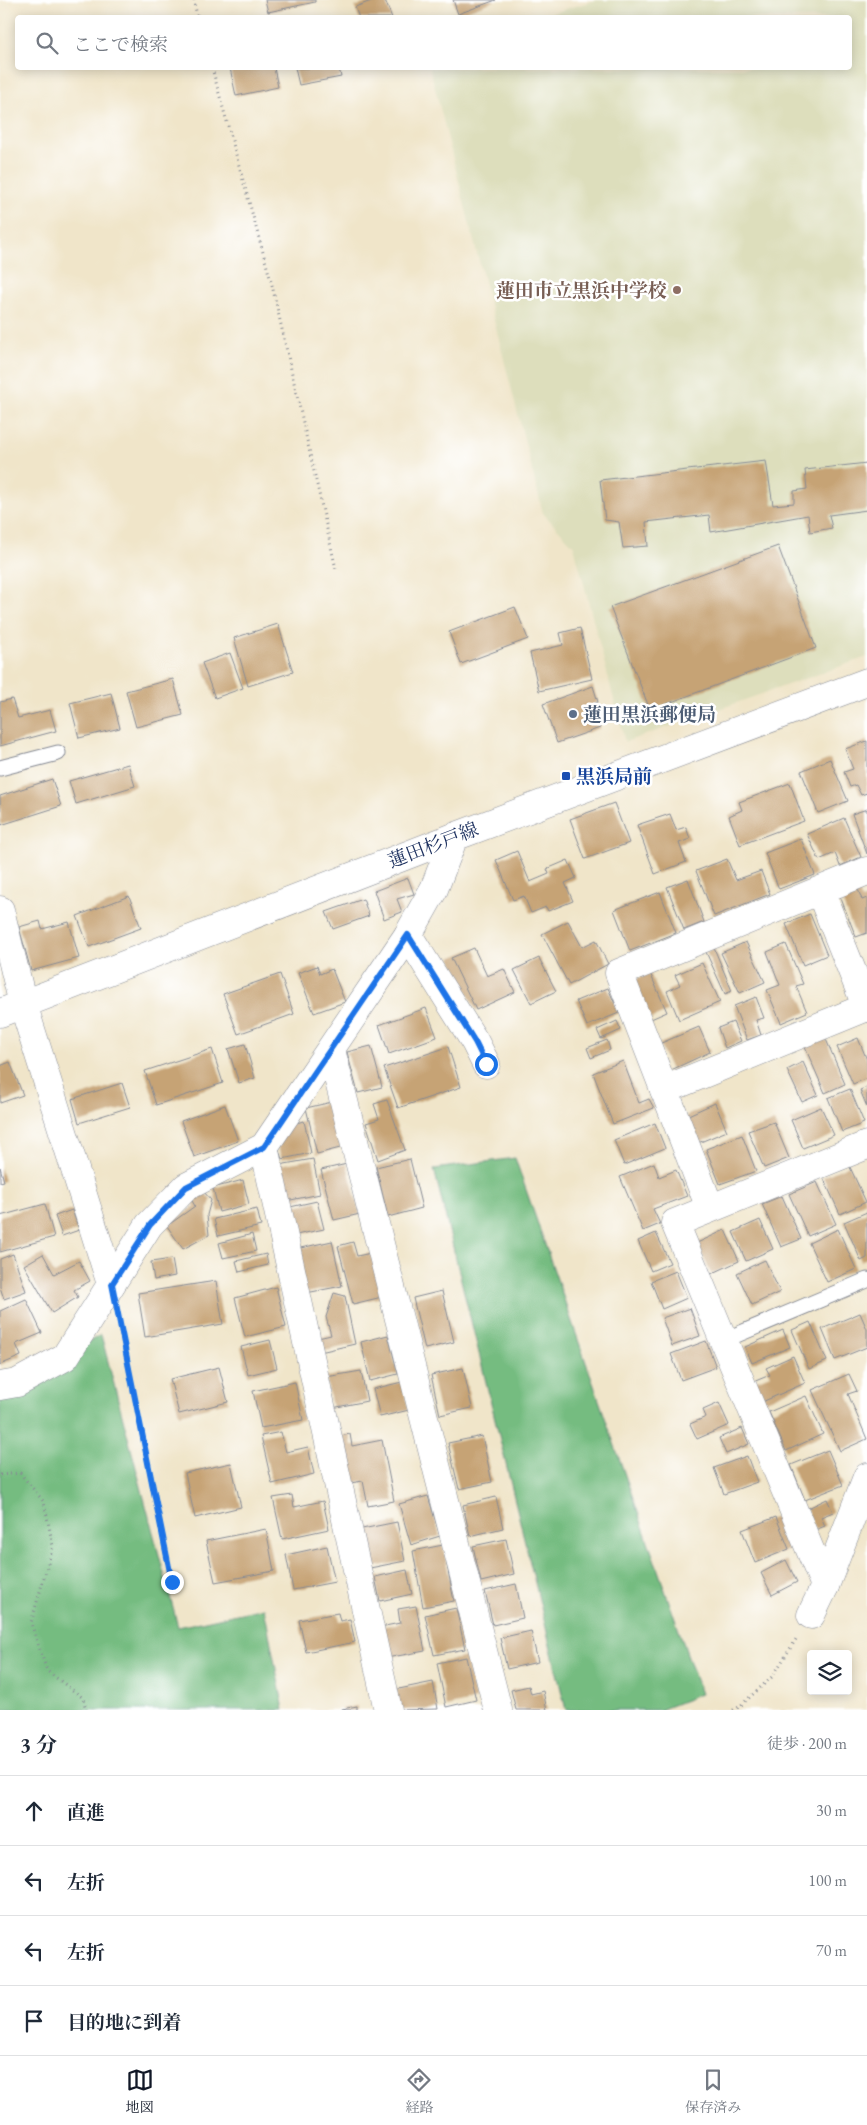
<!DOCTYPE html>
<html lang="ja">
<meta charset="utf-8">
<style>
:root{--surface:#fff;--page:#f6f6f7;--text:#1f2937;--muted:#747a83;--line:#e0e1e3;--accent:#111827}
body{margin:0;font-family:"EB Garamond","Noto Serif JP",serif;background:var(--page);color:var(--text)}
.controls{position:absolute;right:15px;bottom:15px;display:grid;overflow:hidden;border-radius:5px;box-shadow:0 2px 12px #0003}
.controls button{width:45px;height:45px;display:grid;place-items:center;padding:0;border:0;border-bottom:1px solid var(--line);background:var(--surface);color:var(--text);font:25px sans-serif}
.stop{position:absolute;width:15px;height:15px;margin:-11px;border:4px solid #1a73e8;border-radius:50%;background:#fff}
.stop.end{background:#1a73e8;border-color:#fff;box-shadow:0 1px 5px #0008}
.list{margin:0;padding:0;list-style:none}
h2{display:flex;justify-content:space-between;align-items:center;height:65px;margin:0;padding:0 20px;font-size:21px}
h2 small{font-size:16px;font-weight:400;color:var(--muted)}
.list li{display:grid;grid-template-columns:32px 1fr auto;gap:15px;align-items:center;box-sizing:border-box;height:70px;padding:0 20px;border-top:1px solid var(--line)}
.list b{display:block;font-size:19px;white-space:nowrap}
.list em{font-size:16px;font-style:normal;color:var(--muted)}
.icon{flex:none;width:28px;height:28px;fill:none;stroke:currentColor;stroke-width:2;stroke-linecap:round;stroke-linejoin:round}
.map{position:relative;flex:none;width:867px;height:1710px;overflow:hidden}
.search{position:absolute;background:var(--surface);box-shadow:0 2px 12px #0003;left:15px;right:15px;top:15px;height:55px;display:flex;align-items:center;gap:12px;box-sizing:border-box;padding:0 18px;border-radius:5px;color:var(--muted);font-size:19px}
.sheet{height:345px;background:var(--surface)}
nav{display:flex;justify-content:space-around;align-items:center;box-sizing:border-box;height:70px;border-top:1px solid var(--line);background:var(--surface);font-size:14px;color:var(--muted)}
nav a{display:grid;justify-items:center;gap:2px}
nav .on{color:var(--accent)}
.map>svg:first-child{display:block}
</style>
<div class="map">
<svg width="867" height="1710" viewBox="0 0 867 1710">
<rect width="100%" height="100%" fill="#fff"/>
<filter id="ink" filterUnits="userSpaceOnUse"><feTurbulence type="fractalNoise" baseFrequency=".02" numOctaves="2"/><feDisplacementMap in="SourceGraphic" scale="10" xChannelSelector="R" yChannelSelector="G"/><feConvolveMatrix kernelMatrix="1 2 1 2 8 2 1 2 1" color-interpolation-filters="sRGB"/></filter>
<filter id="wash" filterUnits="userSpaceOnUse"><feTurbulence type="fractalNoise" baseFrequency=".0096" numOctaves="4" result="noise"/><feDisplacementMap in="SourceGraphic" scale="20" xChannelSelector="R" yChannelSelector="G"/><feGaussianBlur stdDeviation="1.12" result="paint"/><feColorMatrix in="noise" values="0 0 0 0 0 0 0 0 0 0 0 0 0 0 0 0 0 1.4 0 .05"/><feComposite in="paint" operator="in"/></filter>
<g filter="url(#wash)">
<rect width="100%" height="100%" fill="#f0e5c9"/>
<!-- built -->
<polygon fill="#dddebc" points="596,0 867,0 867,657 625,742 574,546 543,513 430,68 850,68 850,18 540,17"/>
<!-- forest -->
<g fill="#74bc80" stroke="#48766f">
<polygon points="515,1158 701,1694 660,1710 566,1710 434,1169"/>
<polygon points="101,1335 178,1627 264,1608 284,1710 0,1710 0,1389"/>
</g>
<g id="blocks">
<!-- building -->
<g fill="#c6a375">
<polygon points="265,0 315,0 315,2 268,12"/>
<polygon points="374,0 385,0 392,18 359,18 355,7"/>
<polygon points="453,0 496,0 458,14"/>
<polygon points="230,68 274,68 278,87 236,96"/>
<polygon points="295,68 339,68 341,77 299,85"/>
<polygon points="766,461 773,505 794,503 794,491 807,489 805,470 867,463 867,510 829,515 832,528 810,532 808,515 711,532 709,515 646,522 648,546 623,548 619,522 605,520 600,480"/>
<polygon points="778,546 816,648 650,710 610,607"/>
<polygon points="515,607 528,639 461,664 449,632"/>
<polygon points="278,624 293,672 248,686 234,638"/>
<polygon points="580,628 592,679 539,691 530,653 563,645 560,633"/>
<polygon points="230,653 243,688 215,698 202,663"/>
<polygon points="173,679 183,715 136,727 126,691"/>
<polygon points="593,686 598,702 591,705 600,728 557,743 543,704"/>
<polygon points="111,693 120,728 79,738 70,703"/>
<polygon points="12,699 18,718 50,710 56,731 0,746 0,702"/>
<polygon points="867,741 867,793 861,795 856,785 850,787 844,772 853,769 845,749"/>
<polygon points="830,759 848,801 818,813 801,771"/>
<polygon points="128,764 135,786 76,804 69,781"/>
<polygon points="52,779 61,806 1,825 0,796"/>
<polygon points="790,783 804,821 740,845 729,816 742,810 739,802"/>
<polygon points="614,803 629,843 585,859 570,819"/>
<polygon points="867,809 867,854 852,814"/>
<polygon points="670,814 676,830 686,827 690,839 679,843 686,862 655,874 637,825"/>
<polygon points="844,818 861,857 840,866 835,853 819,860 807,834"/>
<polygon points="801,839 815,875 779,889 765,853"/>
<polygon points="517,851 530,882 549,874 547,869 568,860 576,878 565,883 573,901 548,911 546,907 531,913 524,896 513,900 496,860"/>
<polygon points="727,859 736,880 761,871 770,894 714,916 696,871"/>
<polygon points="408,878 414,894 397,899 402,912 384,919 374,891"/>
<polygon points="688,879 704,922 684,930 667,887"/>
<polygon points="858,889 862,900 867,898 867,933 856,937 840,896"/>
<polygon points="660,892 676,933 630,951 614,910"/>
<polygon points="129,896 141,928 89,947 77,916"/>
<polygon points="363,899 369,916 333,929 326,912"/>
<polygon points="810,914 827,955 803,965 786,924"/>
<polygon points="40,921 42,929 69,922 79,958 31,971 19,927"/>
<polygon points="568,921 582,947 596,940 608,964 569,985 542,934"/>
<polygon points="746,942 765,982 740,993 721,953"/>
<polygon points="786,944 803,984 796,986 807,1012 781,1023 767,990 780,985 767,952"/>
<polygon points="474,948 487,976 504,969 515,992 476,1010 451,958"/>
<polygon points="714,948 732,991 725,994 706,952"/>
<polygon points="539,958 556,991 531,1003 514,970"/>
<polygon points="702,963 720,1002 679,1020 667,991 680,985 675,975"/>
<polygon points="317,966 320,974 332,969 345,1002 314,1013 298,973"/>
<polygon points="650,973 667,1012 651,1019 634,980"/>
<polygon points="280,974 294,1014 238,1034 223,994"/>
<polygon points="608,988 619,1013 587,1026 576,1001"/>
<polygon points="756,997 764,1018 756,1020 761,1035 747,1040 734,1006"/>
<polygon points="426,1008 437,1037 389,1054 379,1025"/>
<polygon points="617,1021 621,1030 601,1039 597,1030"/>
<polygon points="733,1022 741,1041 725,1048 718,1028"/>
<polygon points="699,1027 710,1052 671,1070 659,1044"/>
<polygon points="825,1037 845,1084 825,1093 804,1045"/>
<polygon points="858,1038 867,1060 867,1078 853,1084 837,1047"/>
<polygon points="607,1040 610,1050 591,1058 587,1048"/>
<polygon points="245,1044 255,1078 239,1083 228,1049"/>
<polygon points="371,1046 382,1087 358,1093 347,1052"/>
<polygon points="448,1047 461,1087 398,1108 384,1068"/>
<polygon points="212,1049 223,1083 156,1105 145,1071"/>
<polygon points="623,1061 639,1103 649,1099 654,1108 613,1124 593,1073"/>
<polygon points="10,1062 23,1095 0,1103 0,1066"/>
<polygon points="803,1062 818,1095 802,1102 787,1070"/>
<polygon points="122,1083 130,1107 79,1123 72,1099"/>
<polygon points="867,1087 867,1107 860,1090"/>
<polygon points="850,1089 864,1123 842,1132 828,1098"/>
<polygon points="387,1100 405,1150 378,1160 366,1123 379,1119 374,1104"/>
<polygon points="332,1102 344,1147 317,1154 306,1108"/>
<polygon points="715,1103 727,1131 698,1143 686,1116"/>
<polygon points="225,1105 238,1141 194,1157 181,1121"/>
<polygon points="821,1107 834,1135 803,1148 791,1120"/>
<polygon points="304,1121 311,1153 282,1159 277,1145 288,1125"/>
<polygon points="774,1122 789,1158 764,1168 748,1131"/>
<polygon points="655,1123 665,1148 624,1165 614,1140"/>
<polygon points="742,1135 756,1171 720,1184 706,1149"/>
<polygon points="313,1159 320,1194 286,1201 279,1165"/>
<polygon points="410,1159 422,1208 388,1217 376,1167"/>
<polygon points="654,1163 659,1177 676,1170 687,1196 653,1209 660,1224 643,1231 620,1177"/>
<polygon points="347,1164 360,1214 334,1220 321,1170"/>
<polygon points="849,1165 866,1202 840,1214 823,1177"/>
<polygon points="0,1167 4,1181 0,1182"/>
<polygon points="243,1180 249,1204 219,1212 213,1188"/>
<polygon points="817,1182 836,1224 808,1236 789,1194"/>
<polygon points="204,1192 211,1200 207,1215 209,1235 183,1249 167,1226 195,1206 191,1199"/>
<polygon points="782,1196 801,1239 781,1247 762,1204"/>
<polygon points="317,1201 324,1229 296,1235 290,1207"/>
<polygon points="45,1204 54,1237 0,1252 0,1216"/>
<polygon points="257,1209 261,1226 218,1236 214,1219"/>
<polygon points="72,1210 79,1230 62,1236 55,1216"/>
<polygon points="867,1212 867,1258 861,1261 844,1222"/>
<polygon points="760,1220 773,1249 746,1261 733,1232"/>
<polygon points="838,1229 856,1269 827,1282 809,1243"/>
<polygon points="725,1230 739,1261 711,1274 697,1243"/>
<polygon points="656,1233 670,1263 651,1271 638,1241"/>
<polygon points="252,1234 256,1251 223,1258 219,1243"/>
<polygon points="332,1241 342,1286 306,1293 296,1249"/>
<polygon points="353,1242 357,1256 371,1253 382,1297 353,1304 338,1246"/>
<polygon points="13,1254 26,1291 4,1299 0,1287 0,1259"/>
<polygon points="43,1254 54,1274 79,1261 90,1281 74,1290 78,1297 52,1313 24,1265"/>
<polygon points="266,1254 268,1265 239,1272 236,1261"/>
<polygon points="172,1259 175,1276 154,1280 151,1262"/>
<polygon points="765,1260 780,1292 752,1305 737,1273"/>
<polygon points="676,1271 687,1298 662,1309 651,1281"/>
<polygon points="216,1281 223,1324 145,1337 138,1293"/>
<polygon points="276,1287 286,1327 245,1337 235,1298"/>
<polygon points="442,1291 454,1342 425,1349 413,1298"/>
<polygon points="334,1293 345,1296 355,1344 320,1352 318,1338 331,1335 326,1317"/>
<polygon points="26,1299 42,1333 16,1344 21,1356 0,1365 0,1311"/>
<polygon points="690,1308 700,1336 672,1346 662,1318"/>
<polygon points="860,1313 867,1329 867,1347 835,1360 822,1329"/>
<polygon points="810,1322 827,1361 809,1369 792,1330"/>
<polygon points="783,1330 790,1347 752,1363 745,1347"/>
<polygon points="388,1335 398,1374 370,1381 361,1342"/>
<polygon points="270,1340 277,1368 248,1375 241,1347"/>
<polygon points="706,1341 716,1367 681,1380 671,1354"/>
<polygon points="793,1356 805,1383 762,1402 753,1382 770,1375 766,1368"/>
<polygon points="219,1367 228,1402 179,1414 170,1379"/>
<polygon points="463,1368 472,1408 440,1415 431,1375"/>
<polygon points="361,1371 367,1401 332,1408 326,1377"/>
<polygon points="849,1374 857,1391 848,1394 867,1439 840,1451 812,1390"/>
<polygon points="295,1382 303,1420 261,1428 253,1391"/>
<polygon points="402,1382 409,1410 380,1417 373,1389"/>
<polygon points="806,1396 823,1434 786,1451 769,1412"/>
<polygon points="719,1403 729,1425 697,1439 690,1424 706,1417 703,1410"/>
<polygon points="742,1428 749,1444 726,1454 719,1438"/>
<polygon points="281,1432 286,1452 308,1447 314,1474 272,1484 261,1436"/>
<polygon points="350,1434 352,1446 382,1440 394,1501 368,1506 363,1481 350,1483 340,1436"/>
<polygon points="482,1436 492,1482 459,1489 448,1443"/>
<polygon points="828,1450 843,1485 805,1500 791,1465"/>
<polygon points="747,1456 757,1482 724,1494 714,1468"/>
<polygon points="231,1463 241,1507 195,1518 185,1473"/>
<polygon points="292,1495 294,1507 323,1501 329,1529 282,1539 273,1498"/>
<polygon points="428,1496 440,1536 411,1545 399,1504"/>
<polygon points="496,1497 503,1528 470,1536 463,1505"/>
<polygon points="827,1499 833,1512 821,1517 825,1526 815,1530 806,1509"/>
<polygon points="776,1517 789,1549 755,1563 742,1530"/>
<polygon points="397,1522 405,1561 370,1568 362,1529"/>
<polygon points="266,1529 274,1571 215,1582 206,1541"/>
<polygon points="506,1539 514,1574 481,1582 473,1546"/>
<polygon points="443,1545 454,1601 423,1607 413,1551"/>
<polygon points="327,1546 335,1582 293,1590 286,1555"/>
<polygon points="786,1560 797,1582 772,1595 761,1573"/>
<polygon points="407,1570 412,1594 380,1601 375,1577"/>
<polygon points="516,1584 523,1618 493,1625 485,1591"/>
<polygon points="416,1606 425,1651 386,1658 380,1627 400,1623 398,1609"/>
<polygon points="456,1608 465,1649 434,1655 425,1615"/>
<polygon points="338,1613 340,1621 350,1619 355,1642 306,1652 299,1620"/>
<polygon points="531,1631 538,1662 507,1669 500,1638"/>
<polygon points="466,1657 476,1700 446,1707 437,1663"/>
<polygon points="433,1682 438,1709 398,1710 394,1690"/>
<polygon points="529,1686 531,1694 543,1691 547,1710 516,1710 511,1690"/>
<polygon points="357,1706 357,1710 342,1710 342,1709"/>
</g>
</g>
</g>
<g filter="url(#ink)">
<use href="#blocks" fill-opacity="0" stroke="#868a94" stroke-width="1"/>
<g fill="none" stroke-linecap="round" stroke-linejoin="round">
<defs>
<g id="lane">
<polyline points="0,768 58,753"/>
<polyline points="722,1341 867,1280"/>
</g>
<g id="street">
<polyline points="820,891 867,1008"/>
<polyline points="0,910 23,1004 111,1284"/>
<polyline points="408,935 475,1042 486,1064"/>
<polyline points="331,1050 498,1710"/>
<polyline points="664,1090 867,1007"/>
<polyline points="264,1147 388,1710"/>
<polyline points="710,1208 619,973 867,871"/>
<polyline points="0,1386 17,1383 65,1357 149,1225 186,1187 264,1147 408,935 434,889 454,837"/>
<polyline points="825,1586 675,1223 867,1145"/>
<polyline points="811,1615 825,1586 867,1477"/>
</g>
<polyline id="secondary" points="0,1013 454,837 867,682"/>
</defs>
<!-- lane casing -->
<use href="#lane" stroke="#868a94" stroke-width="17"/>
<!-- street casing -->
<use href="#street" stroke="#868a94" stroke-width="29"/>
<!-- secondary casing -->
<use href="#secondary" stroke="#868a94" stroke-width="29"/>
<!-- path -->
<g stroke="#868a94" stroke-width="3" stroke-dasharray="1 4" stroke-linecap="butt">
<polyline points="193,0 198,18"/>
<polyline points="212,68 272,285 336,569"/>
<polyline points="120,1326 172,1582"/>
<polyline points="0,1475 20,1473 44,1502 53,1546 31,1623 47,1671 83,1698 86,1710"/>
<polyline points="733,1710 739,1707 773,1676 796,1639"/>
</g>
<!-- lane -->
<use href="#lane" stroke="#fff" stroke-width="15"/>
<!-- street -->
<use href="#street" stroke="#fff" stroke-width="28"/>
<!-- secondary -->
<use href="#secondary" stroke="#fff" stroke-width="28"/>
</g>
</g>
<g fill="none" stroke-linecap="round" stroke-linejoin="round" filter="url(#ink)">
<!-- route -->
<polyline stroke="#1a73e8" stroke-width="6" points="172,1582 112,1284 150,1225 186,1187 264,1147 408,935 475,1042 486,1064"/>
</g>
<!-- markers -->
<circle fill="#8d6e63" stroke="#fff" stroke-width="2" cx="677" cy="290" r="5"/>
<circle fill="#5c6f8a" stroke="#fff" stroke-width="2" cx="573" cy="714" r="5"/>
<rect fill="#1a4fb4" stroke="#fff" stroke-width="2" x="561" y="771" width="10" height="10" rx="2.5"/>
<g text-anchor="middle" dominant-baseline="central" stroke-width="5" stroke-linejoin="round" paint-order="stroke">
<!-- education labels -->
<g font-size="19" font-weight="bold" fill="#785e54" stroke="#fff" text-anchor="end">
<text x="667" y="290">蓮田市立黒浜中学校</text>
</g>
<!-- service labels -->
<g font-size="19" font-weight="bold" fill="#4e5e75" stroke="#fff" text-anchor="start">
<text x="583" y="714">蓮田黒浜郵便局</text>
</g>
<!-- transit labels -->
<g font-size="19" font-weight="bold" fill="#164399" stroke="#fff" text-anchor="start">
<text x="576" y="776">黒浜局前</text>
</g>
<!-- street labels -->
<g font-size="19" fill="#1b2f5e" stroke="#fff">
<text transform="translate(433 845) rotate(-21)">蓮田杉戸線</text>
</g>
</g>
</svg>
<div class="controls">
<button><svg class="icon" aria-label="layers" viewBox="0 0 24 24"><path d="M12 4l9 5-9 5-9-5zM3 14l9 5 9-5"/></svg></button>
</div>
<div class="stop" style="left:486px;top:1064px"></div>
<div class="stop end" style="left:172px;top:1582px"></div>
<div class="search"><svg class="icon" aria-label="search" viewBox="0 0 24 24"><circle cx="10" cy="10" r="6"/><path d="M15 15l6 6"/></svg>ここで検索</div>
</div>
<section class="sheet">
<h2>3 分<small>徒歩 · 200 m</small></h2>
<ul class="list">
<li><svg class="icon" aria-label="ahead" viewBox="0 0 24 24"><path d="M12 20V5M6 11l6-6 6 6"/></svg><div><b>直進</b></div><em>30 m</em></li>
<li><svg class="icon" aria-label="left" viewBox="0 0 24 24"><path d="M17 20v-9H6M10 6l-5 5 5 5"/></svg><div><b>左折</b></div><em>100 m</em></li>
<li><svg class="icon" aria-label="left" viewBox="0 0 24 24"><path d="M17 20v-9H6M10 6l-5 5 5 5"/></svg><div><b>左折</b></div><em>70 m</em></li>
<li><svg class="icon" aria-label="arrive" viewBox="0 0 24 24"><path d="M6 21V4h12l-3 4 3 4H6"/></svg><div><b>目的地に到着</b></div></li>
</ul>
</section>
<nav>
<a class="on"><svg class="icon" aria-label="map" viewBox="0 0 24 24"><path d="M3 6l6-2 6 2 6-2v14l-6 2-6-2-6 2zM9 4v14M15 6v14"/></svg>地図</a>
<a><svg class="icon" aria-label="directions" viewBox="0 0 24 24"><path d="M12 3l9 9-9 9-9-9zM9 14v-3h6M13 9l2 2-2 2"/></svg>経路</a>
<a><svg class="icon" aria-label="saved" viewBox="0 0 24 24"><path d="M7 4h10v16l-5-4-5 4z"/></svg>保存済み</a>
</nav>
